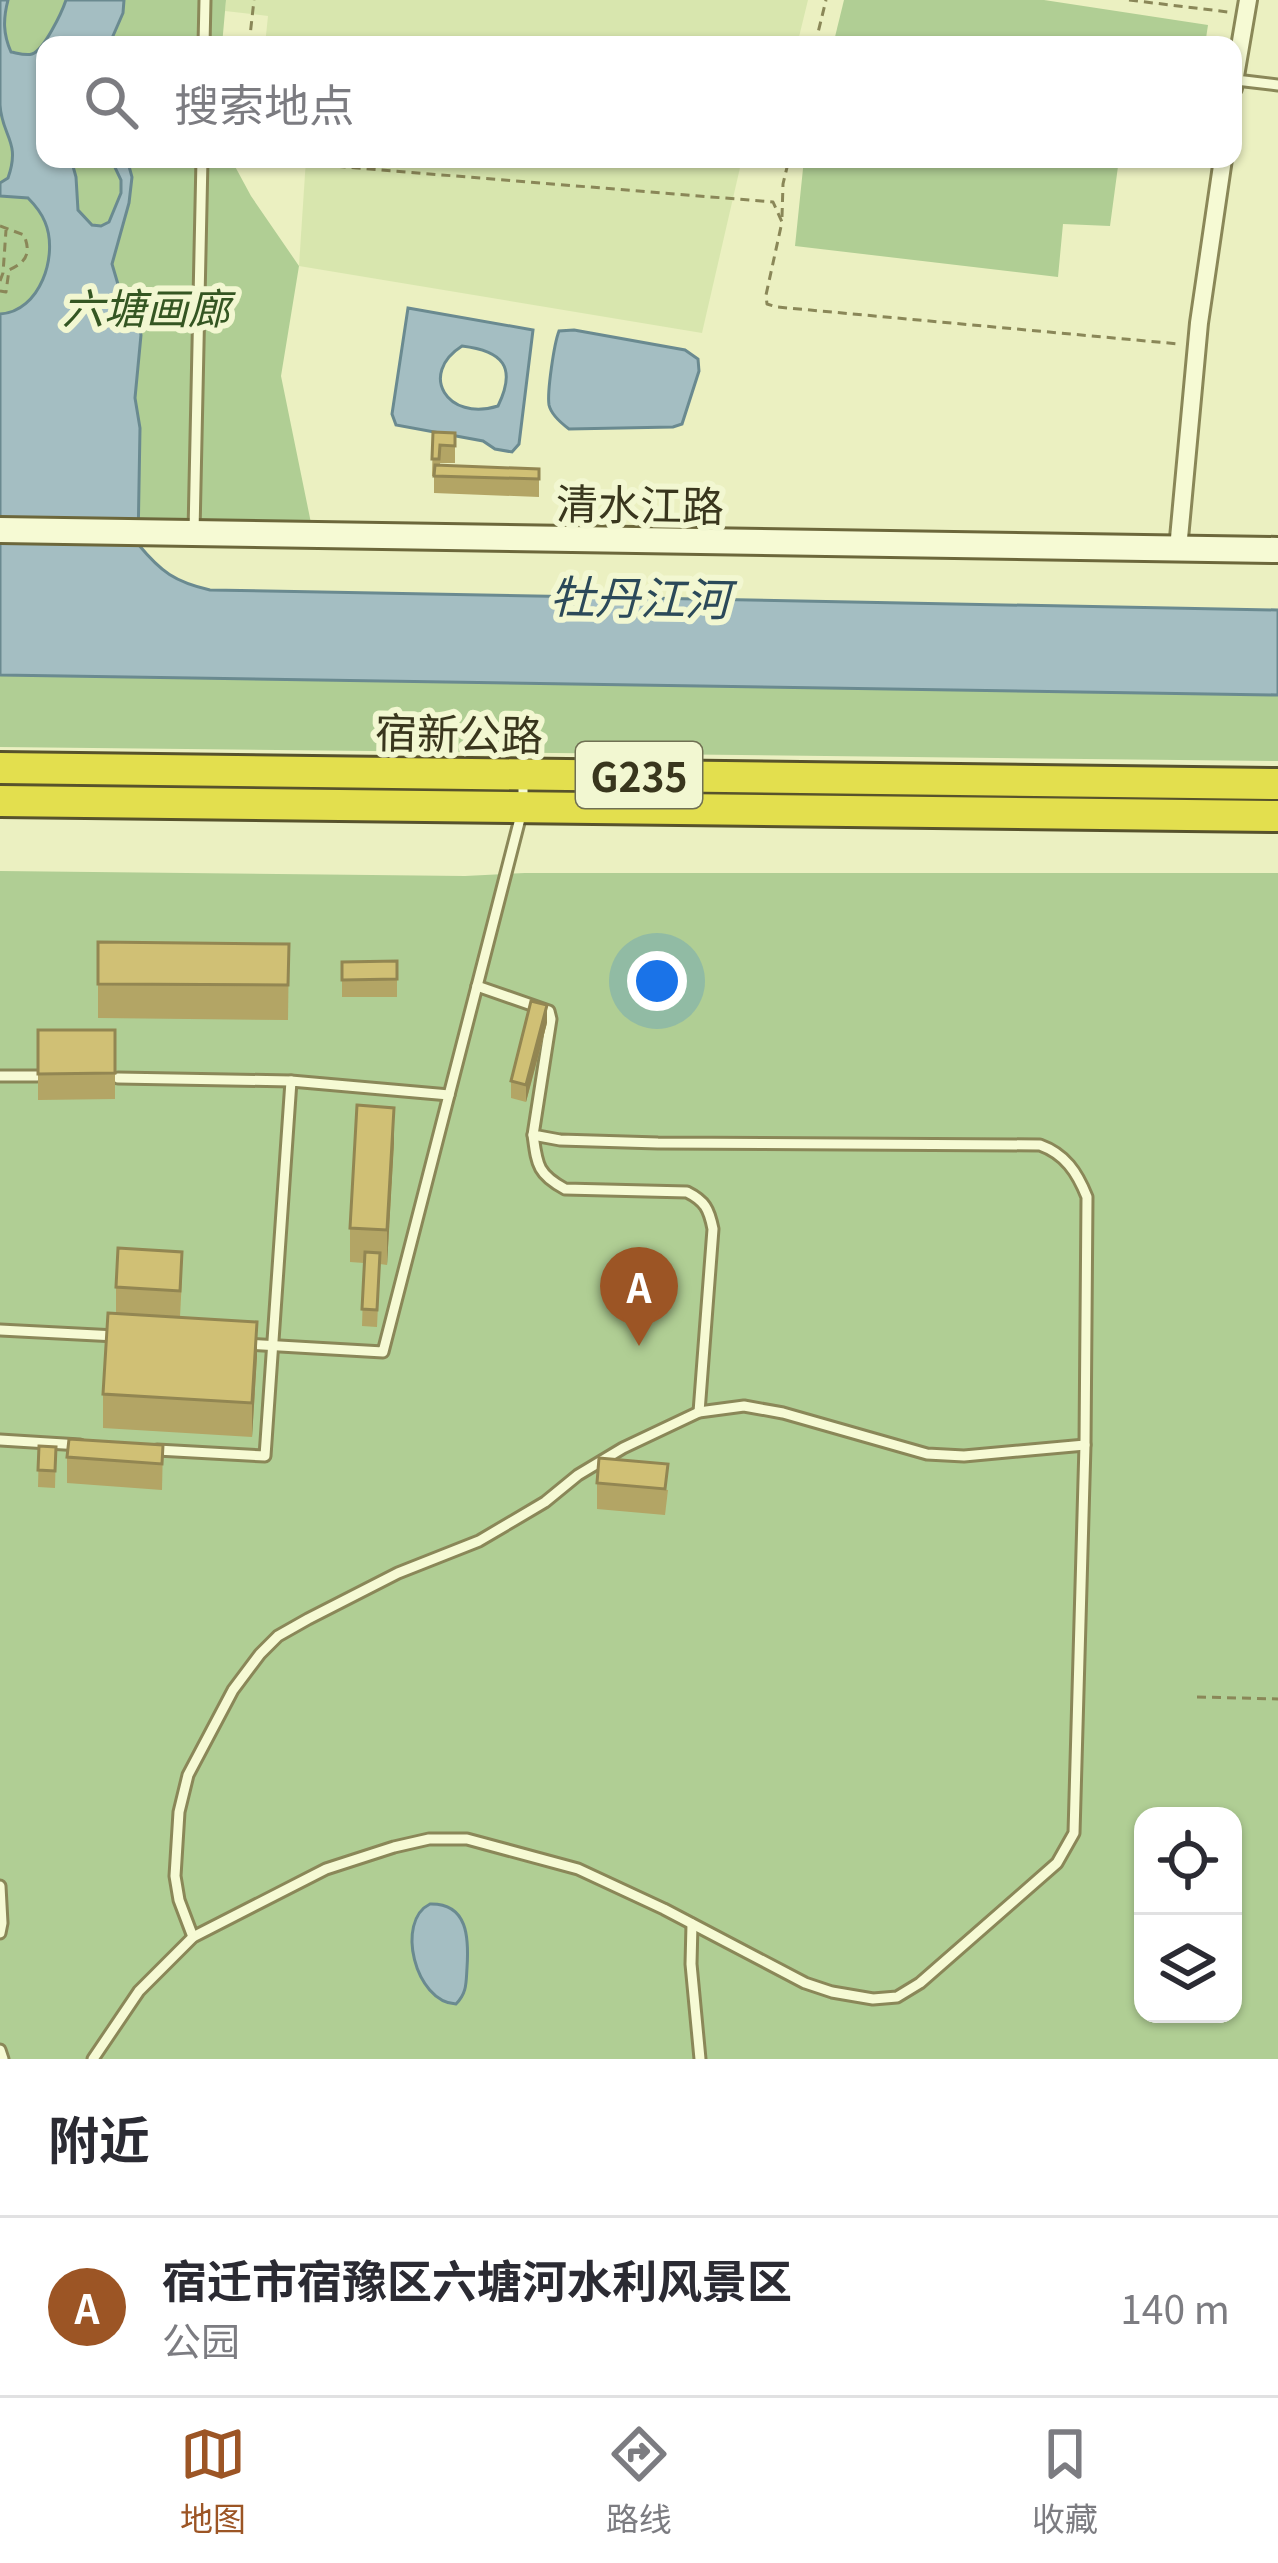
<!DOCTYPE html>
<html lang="zh">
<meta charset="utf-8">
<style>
:root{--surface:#fff;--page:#f2f2f3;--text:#2b2b33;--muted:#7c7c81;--line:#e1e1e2;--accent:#9c5525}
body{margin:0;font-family:Georgia,"Noto Sans SC",serif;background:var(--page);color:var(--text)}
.controls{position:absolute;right:36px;bottom:36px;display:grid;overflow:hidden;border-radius:24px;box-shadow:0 3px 9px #0004}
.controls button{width:108px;height:108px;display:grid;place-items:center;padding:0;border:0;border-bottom:3px solid var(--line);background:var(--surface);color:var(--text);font:60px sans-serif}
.you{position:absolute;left:657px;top:981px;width:42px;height:42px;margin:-30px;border:9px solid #fff;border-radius:50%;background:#1a73e8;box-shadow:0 0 0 18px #1a73e833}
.badge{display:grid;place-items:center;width:78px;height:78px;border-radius:50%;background:var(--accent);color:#fff;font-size:39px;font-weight:700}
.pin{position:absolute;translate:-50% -99px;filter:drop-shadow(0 3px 6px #0008)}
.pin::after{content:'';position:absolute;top:63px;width:42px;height:36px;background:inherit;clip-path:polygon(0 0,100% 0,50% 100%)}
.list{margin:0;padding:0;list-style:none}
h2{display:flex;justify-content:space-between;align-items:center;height:156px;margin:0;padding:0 48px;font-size:51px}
h2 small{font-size:39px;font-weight:400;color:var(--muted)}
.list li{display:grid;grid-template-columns:78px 1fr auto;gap:36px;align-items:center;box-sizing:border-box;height:180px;padding:0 48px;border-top:3px solid var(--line)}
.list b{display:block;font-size:45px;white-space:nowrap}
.list p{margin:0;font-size:39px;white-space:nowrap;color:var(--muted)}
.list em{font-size:39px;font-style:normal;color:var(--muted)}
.icon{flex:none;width:66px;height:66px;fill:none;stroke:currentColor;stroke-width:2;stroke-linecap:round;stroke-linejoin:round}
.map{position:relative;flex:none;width:1278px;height:2059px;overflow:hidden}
.search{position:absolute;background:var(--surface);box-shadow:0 3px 9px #0004;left:36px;right:36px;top:36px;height:132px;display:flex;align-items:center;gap:30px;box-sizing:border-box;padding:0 42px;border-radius:24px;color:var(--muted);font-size:45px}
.sheet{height:336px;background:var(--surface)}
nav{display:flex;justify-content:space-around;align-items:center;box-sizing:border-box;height:168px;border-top:3px solid var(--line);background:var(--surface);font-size:33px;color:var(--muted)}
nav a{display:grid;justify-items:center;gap:6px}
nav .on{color:var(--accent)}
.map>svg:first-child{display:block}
</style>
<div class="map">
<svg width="1278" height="2059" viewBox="0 0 1278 2059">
<rect width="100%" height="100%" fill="#ebf0c1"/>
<!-- farmland -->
<g fill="#d8e6ae">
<polygon points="226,0 808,0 797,45 265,45 268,16 225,11"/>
<polygon points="306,159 742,159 702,333 299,266"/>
</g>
<!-- green -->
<g fill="#b0ce94" fill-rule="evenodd">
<polygon points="0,0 226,0 222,45 45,45 45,159 231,159 251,196 299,266 281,376 311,523 0,520"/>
<polygon points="844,0 1044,0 1208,25 1205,45 833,45"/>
<polygon points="804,159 1119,159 1110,226 1063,224 1058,277 795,246"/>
<polygon points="0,675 1278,695 1278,761 0,747"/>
<path d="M0 871 465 876 525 873H1278V2059H0ZM1143 1816H1233V2014H1143Z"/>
</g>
<!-- water -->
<g fill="#a4bec2" stroke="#6a8a90" stroke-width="3" fill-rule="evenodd">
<path d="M0 0H8C3 19 3 34 11 52 17 53 26 56 32 54 44 50 62 12 66 0H124L123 13 109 45H45V159H71L76 177 78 210 92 225 101 226 109 222 121 193V180L111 159H127L132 177 129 203 112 264 122 298 137 316 141 335 135 398 140 428 138 544C161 572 175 582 210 590L1278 610V695L0 675V314C40 312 59 255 45 222 41 212 35 205 28 198L0 196V183L8 178C21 141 2 137 0 105 0 71 0 35 0 0Z"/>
<path d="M408 308 533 330 519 444 512 452 495 449 483 441 396 425 392 414ZM462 346C503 351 517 367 498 406 447 422 418 374 462 346Z"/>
<path d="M574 330 685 350 698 359 699 371 682 424 673 427 569 429C561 423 551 414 549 405 547 392 554 344 559 331Z"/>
<path d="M430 1904C468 1903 469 1938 467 1968 466 1983 467 1993 456 2004 415 2002 395 1921 430 1904Z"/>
</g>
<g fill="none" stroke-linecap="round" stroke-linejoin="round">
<defs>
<g id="lane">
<polyline points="204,45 205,0"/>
<polyline points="1236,80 1278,85"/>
<polyline points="194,532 202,159"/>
<polyline points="0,1076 37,1076"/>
<polyline points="118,1078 291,1081"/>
<path d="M533 1135C537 1164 537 1174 565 1189L687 1192C705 1201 709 1209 713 1229L699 1412"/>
<polyline points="0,1330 116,1336"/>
<polyline points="247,1344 383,1352 523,807 523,779"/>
<polyline points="0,1440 80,1445"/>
<polyline points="157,1450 265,1456 291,1081 449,1095"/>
<polyline points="0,1886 2,1923 0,1933"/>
<polyline points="692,1924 691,1964 700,2059"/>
<polyline points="193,1937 179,1900 175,1876 179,1812 188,1775 233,1690 260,1654 278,1636 308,1619 398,1573 479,1541 545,1502 578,1475 623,1448 699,1412 744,1406 783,1413 927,1454 964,1456 1085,1445"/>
<polyline points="0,2050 3,2059"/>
<path d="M93 2059 139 1991 193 1937 326 1869 394 1847 429 1839H467L578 1869 664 1909 805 1983 832 1992 873 1999 897 1997 920 1983 1057 1863 1074 1833 1085 1445 1087 1197C1077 1172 1065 1154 1040 1145L658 1143 560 1140 533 1135 551 1019 549 1011 477 986"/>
</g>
<g id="street">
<polyline points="1233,88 1248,0"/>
<polyline points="1178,549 1199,323 1223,159"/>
</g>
<polyline id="secondary" points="0,530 1278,550"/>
<g id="highway">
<polyline points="0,768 1278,784"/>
<polyline points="0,801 1278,816"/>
</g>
</defs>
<!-- lane casing -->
<use href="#lane" stroke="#8a8758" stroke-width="15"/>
<!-- street casing -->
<use href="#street" stroke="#8a8758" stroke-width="22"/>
<!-- secondary casing -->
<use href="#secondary" stroke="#6c673b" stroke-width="30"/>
<!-- highway casing -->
<use href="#highway" stroke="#57522c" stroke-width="36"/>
<!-- path -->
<g stroke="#8a8758" stroke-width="3" stroke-dasharray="9 6" stroke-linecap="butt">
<polyline points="1129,0 1228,12"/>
<polyline points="249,45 254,0"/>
<polyline points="815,45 826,0"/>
<polyline points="247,159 773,202 782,222 766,295 767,304 777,307 1179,344"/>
<polyline points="782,217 783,184 789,159"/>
<path d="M0 226 24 235C31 253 27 262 9 270L6 292 0 291V287"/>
<polyline points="0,281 3,273 6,230"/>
<polyline points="1197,1697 1278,1699"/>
</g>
<!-- lane -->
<use href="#lane" stroke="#f6fad4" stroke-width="9"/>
<!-- street -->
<use href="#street" stroke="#f6fad4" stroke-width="16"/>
<!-- secondary -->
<use href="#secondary" stroke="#f6fad4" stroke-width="24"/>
<!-- highway -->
<use href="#highway" stroke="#e3df4e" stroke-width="30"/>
</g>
<!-- wall -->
<g fill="#b3a565">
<polygon points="433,432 455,433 455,463 440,463 440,465 539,469 539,497 434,493 434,476 432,476"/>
<polygon points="98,942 289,944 288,1020 98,1018"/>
<polygon points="397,961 397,997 342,997 342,962"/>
<polygon points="547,1023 526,1102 511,1098 511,1081"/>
<polygon points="38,1030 115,1030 115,1099 38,1100"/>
<polygon points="394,1142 387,1265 380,1264 377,1327 362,1326 364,1263 350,1262 350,1228"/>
<polygon points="182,1278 180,1317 116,1313 116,1287"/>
<polygon points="257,1356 252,1437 103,1428 103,1394"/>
<polygon points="163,1445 162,1490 67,1483 67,1457"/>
<polygon points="39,1446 56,1447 55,1488 38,1487"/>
<polygon points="597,1483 668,1490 665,1515 597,1509"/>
</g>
<!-- shaded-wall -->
<g fill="#928652">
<polygon points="547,1005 547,1023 526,1102 526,1085"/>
<polygon points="394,1108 394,1142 387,1265 387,1230"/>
<polygon points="257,1322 257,1356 252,1437 252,1403"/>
</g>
<!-- building -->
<g fill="#d0c075" stroke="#928652" stroke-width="3">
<polygon points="433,432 455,433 455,446 440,445 439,459 432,459"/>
<polygon points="435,465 539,469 539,479 434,476"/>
<polygon points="98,942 289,944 288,985 98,984"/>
<polygon points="397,961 397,979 342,980 342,962"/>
<polygon points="531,1001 547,1005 526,1085 511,1081"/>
<polygon points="38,1030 115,1030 115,1073 38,1074"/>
<polygon points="357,1105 394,1108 387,1230 350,1228"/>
<polygon points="118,1248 182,1252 180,1291 116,1287"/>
<polygon points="365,1252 380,1253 377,1310 362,1309"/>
<polygon points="108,1313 257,1322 252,1403 103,1394"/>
<polygon points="69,1439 163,1445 162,1464 67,1457"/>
<polygon points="39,1446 56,1447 55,1471 38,1470"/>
<polygon points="599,1458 668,1464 665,1489 597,1483"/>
</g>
<g text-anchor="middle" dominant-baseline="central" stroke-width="12" stroke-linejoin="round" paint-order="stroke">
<!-- shield labels -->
<rect fill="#f2f7d1" stroke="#707053" stroke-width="3" x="576" y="742" width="126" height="66" rx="9"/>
<g font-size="39" font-weight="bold" fill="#39361d">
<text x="639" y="775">G235</text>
</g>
<!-- park labels -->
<g font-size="42" font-style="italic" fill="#345622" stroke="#f2f7d1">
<text x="146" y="305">六塘画廊</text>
</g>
<!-- street labels -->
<g font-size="42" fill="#39361d" stroke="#f2f7d1">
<text transform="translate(640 502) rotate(1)">清水江路</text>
<text transform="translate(459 731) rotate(1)">宿新公路</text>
</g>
<!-- water labels -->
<g font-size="45" font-style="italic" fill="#2b4959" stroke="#f2f7d1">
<text transform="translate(640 595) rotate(1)">牡丹江河</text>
</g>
</g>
</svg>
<div class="controls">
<button><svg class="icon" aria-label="locate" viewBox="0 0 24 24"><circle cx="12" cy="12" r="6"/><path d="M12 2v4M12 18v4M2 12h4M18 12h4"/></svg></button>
<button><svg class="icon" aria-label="layers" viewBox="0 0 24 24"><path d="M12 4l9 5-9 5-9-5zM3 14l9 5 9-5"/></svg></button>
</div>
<div class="you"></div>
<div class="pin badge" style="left:639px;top:1346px">A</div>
<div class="search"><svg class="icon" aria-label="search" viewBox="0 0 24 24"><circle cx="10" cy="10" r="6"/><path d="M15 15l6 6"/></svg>搜索地点</div>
</div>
<section class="sheet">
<h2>附近<small></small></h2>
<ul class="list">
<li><span class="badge">A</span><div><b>宿迁市宿豫区六塘河水利风景区</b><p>公园</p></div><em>140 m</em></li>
</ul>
</section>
<nav>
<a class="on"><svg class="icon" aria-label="map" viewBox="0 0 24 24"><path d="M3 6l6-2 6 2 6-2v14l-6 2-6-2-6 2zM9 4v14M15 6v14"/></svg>地图</a>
<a><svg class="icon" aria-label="directions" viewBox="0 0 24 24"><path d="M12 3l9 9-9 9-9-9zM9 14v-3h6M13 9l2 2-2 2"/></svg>路线</a>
<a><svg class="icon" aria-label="saved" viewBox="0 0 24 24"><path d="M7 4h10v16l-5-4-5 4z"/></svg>收藏</a>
</nav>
